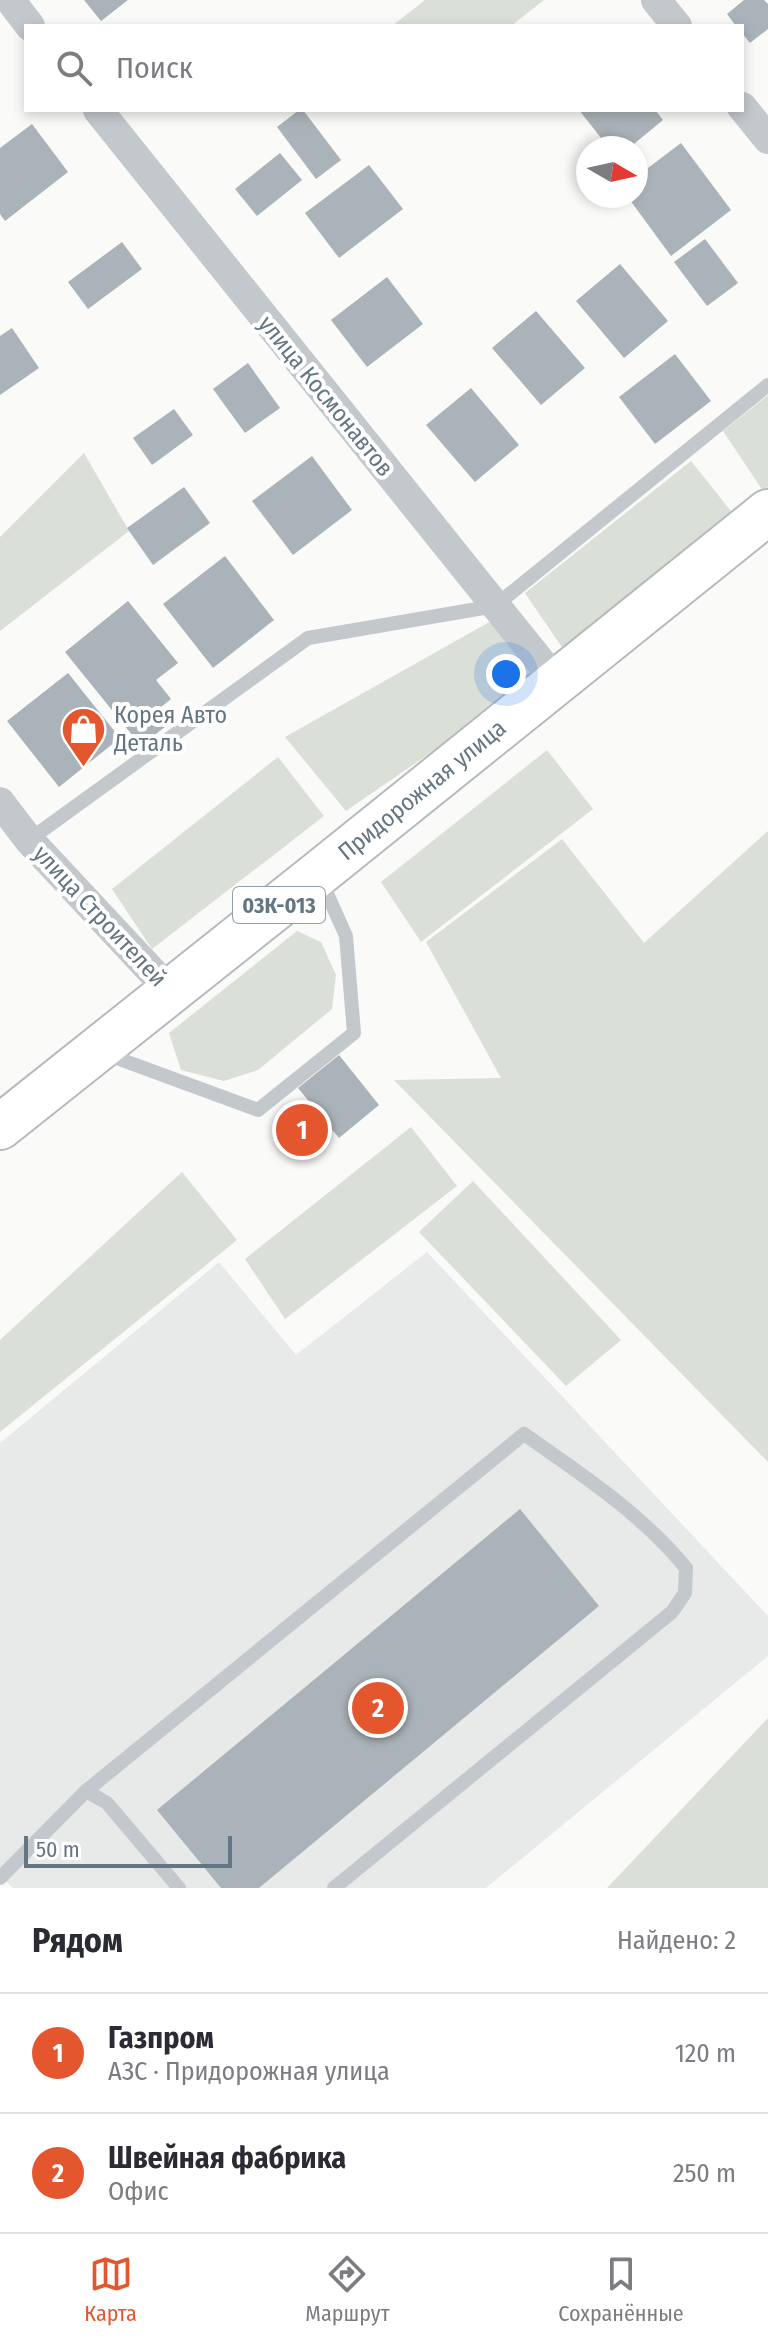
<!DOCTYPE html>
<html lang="ru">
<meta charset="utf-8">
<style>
:root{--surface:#fff;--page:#f2f2f3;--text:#2b2b33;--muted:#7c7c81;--line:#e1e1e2;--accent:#e4572e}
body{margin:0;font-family:"Fira Sans Condensed",sans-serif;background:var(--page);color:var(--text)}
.compass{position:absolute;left:576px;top:136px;width:72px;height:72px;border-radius:50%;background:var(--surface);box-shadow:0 4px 12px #0003;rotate:99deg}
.scale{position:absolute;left:24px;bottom:20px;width:208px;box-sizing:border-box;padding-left:8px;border:4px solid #657683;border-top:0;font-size:22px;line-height:28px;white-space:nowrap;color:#657683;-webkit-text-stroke:6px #fff;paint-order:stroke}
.you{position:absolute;left:506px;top:674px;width:28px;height:28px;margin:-20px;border:6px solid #fff;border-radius:50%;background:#1a73e8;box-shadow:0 0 0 12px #1a73e833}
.badge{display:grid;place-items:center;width:52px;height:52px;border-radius:50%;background:var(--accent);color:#fff;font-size:26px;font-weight:700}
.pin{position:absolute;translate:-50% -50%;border:4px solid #fff;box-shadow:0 2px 8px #0006}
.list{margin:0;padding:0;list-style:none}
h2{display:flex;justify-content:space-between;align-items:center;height:104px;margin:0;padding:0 32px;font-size:34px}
h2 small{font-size:26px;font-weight:400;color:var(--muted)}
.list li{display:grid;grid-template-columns:52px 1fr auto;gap:24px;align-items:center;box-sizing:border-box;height:120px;padding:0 32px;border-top:2px solid var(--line)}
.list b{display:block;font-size:30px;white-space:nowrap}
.list p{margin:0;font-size:26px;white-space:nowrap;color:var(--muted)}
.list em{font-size:26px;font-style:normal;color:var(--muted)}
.icon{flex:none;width:44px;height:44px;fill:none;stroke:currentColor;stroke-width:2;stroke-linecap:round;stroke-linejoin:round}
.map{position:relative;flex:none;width:768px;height:1888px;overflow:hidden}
.search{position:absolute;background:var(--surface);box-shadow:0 4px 12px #0003;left:24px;right:24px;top:24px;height:88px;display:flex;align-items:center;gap:20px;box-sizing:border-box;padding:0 28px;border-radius:0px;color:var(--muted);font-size:30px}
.sheet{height:344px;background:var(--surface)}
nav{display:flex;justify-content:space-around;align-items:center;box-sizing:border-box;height:112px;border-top:2px solid var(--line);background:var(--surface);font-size:22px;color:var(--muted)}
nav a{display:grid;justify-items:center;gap:4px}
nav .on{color:var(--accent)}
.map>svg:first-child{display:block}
</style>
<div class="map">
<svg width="768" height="1888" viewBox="0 0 768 1888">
<rect width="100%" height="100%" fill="#fafaf8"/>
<!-- built -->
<polygon fill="#e8e9e9" points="427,1252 768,1616 768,1656 486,1888 13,1888 0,1876 0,1443 219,1262 296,1355"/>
<!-- green -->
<g fill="#dadfd7">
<polygon points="425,0 544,0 511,26 392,26"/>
<polygon points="768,395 768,487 763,491 723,431"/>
<polygon points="84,453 129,531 0,631 0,537"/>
<polygon points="691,461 738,520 566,653 525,593"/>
<polygon points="493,620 539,678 346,811 285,737"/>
<polygon points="547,750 593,809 421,942 381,882"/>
<polygon points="278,757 324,816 152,949 112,889"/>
<polygon points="768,831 768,1462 394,1080 501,1078 426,942 562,839 644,943"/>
<polygon points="297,931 321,942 336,975 332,1009 258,1070 224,1081 181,1070 169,1033"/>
<polygon points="411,1127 457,1186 285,1319 245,1259"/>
<polygon points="182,1172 237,1240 0,1432 0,1340"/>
<polygon points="473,1181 621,1340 566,1386 419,1232"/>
<polygon points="768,1718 768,1888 607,1888"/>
</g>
<!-- building -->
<g fill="#aab3b9">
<polygon points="84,0 128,0 101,21"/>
<polygon points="744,0 764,0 768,4 768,29 750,43 742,33 742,26 736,26 727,14"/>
<polygon points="299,110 303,110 341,160 316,179 277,127"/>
<polygon points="579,110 655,110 663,120 629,148 609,148"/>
<polygon points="32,124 68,172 5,221 0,214 0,148"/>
<polygon points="681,143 731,210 671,256 627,196 636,196 636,177"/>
<polygon points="280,153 302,180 257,216 235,189"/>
<polygon points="369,165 403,209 339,258 305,213"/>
<polygon points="705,239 738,283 707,306 674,262"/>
<polygon points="122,242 142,269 88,309 68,282"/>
<polygon points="620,264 668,321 624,358 576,301"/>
<polygon points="387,277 423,324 367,367 331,320"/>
<polygon points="536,311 585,368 541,405 492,348"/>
<polygon points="12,328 39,368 0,395 0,336"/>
<polygon points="675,354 711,401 655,444 619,397"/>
<polygon points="248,363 280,408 245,433 213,389"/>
<polygon points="471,388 519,445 475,482 426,425"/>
<polygon points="174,409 193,435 152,465 133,438"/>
<polygon points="312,456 352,510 293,555 252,501"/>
<polygon points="184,487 210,523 153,565 127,528"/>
<polygon points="225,556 274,620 213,668 163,604"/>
<polygon points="128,601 178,663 156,680 171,699 155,712 166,726 141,746 65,652"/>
<polygon points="68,673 120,738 59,787 7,721"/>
<polygon points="339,1055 379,1105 339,1138 298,1088"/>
<polygon points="520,1509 599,1606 259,1888 221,1888 157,1810"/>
</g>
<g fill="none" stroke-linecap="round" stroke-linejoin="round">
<defs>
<polyline id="primary" points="0,1127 318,874 768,512"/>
</defs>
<!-- primary casing -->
<use href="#primary" stroke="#b5babe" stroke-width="48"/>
<!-- lane -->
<g stroke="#c3c8cc" stroke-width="14">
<polyline points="29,840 308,638 495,606 768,385"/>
<polyline points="103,1053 258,1110 354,1033 346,936 321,880"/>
<polyline points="86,1791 107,1803 179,1888"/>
<path d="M0 1878 86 1791 524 1434C581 1474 642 1514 686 1568L685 1593 672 1612 334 1888"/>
</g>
<!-- street -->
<g stroke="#c3c8cc" stroke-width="30">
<polyline points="10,0 30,26"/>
<polyline points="656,0 677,26"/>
<polyline points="742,107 768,139"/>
<polyline points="98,110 556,681"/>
<polyline points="0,802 29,840 171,992"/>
</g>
<!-- primary -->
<use href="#primary" stroke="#fff" stroke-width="44"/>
</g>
<!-- icons -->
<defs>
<symbol id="shop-pin" viewBox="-11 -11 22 30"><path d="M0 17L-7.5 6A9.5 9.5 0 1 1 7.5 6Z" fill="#e4572e" stroke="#fff"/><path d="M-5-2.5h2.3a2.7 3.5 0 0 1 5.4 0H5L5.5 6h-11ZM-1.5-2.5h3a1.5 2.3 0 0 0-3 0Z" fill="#fff"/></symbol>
</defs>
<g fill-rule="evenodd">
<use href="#shop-pin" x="58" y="704" width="51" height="69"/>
</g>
<g text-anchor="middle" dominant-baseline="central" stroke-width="8" stroke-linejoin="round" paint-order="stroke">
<!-- shield labels -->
<rect fill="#fff" stroke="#939fa8" stroke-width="2" x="233" y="887" width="92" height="36" rx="6"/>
<g font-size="22" font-weight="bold" fill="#657683">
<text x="279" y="905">03К-013</text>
</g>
<!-- street labels -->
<g font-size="24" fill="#657683" stroke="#fff">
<text transform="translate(326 396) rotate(51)">улица Космонавтов</text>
<text transform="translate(422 790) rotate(-39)">Придорожная улица</text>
<text transform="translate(100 916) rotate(47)">улица Строителей</text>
</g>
<!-- poi labels -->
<g font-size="24" fill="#657683" stroke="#fff" text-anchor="start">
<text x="114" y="715">Корея Авто<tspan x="114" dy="28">Деталь</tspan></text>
</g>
</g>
</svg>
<svg class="compass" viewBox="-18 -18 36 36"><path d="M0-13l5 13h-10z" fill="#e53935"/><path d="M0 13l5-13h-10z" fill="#7c7c81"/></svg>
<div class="scale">50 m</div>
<div class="you"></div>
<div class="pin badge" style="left:302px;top:1130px">1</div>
<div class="pin badge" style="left:378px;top:1708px">2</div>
<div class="search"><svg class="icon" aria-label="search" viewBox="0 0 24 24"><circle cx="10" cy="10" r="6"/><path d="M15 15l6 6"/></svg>Поиск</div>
</div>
<section class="sheet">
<h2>Рядом<small>Найдено: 2</small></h2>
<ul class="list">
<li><span class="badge">1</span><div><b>Газпром</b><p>АЗС · Придорожная улица</p></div><em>120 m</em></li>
<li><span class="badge">2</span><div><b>Швейная фабрика</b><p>Офис</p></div><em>250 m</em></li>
</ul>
</section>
<nav>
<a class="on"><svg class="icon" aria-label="map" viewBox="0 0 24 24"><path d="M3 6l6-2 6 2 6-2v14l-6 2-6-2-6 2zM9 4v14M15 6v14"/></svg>Карта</a>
<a><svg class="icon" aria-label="directions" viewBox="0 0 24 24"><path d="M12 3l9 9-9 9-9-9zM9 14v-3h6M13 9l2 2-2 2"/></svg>Маршрут</a>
<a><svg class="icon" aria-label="saved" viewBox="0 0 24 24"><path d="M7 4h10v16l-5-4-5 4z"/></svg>Сохранённые</a>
</nav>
